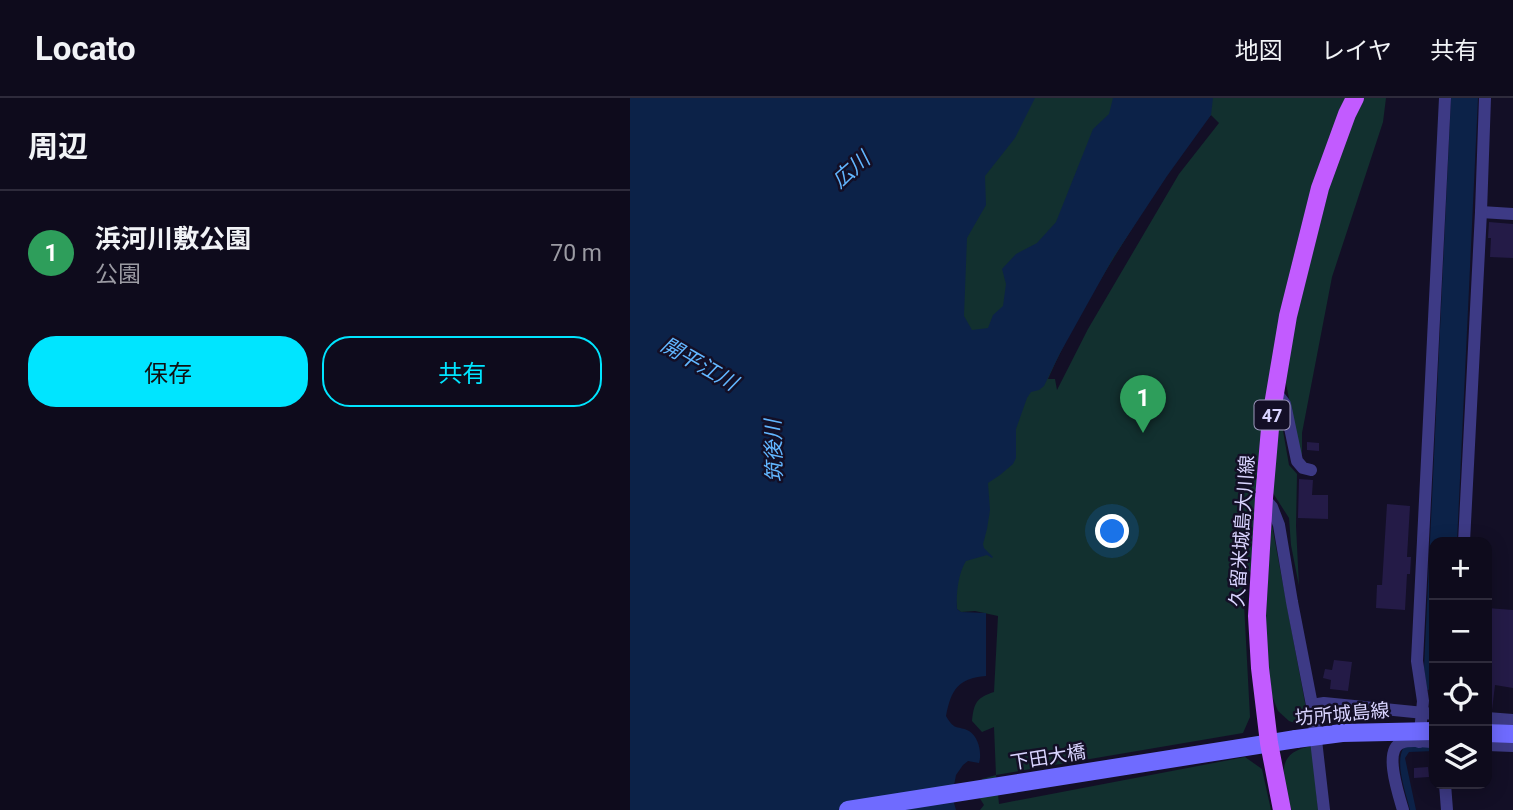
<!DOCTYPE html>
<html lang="ja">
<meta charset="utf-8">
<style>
:root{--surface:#0e0b1c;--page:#171425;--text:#f1f3f6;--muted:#9b9ba3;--line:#2e2b3b;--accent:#00e5ff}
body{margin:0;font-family:Roboto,"Noto Sans JP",sans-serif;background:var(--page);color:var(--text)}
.controls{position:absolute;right:21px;bottom:21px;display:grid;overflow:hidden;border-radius:14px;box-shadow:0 4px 18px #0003}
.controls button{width:63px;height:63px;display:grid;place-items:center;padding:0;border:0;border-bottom:2px solid var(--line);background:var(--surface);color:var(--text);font:35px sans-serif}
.you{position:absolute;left:483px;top:434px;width:24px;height:24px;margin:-18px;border:5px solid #fff;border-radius:50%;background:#1a73e8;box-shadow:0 0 0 10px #1a73e833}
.badge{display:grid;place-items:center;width:46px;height:46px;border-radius:50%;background:var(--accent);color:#fff;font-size:23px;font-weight:700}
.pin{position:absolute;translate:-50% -58px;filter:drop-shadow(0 2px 4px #0008)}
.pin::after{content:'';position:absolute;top:37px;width:24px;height:21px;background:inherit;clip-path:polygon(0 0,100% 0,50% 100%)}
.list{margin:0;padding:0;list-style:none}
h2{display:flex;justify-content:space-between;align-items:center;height:91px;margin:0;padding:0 28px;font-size:30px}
h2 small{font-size:23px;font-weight:400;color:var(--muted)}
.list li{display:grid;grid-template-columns:46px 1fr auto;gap:21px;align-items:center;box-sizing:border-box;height:126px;padding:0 28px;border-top:2px solid var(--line)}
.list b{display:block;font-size:26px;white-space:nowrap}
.list p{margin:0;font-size:23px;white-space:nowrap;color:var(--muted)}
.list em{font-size:23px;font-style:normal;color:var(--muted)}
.actions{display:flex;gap:14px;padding:21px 28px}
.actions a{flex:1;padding:16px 0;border:2px solid var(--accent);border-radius:28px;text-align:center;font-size:24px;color:var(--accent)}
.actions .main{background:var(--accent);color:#111}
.icon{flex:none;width:38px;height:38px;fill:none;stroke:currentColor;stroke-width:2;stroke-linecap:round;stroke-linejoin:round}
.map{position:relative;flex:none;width:883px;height:712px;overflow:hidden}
header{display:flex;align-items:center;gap:42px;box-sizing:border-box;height:98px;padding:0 35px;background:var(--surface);border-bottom:2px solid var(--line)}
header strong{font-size:33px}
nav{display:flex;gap:38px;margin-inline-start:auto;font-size:24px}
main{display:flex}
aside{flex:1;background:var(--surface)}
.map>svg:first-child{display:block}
</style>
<header>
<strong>Locato</strong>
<nav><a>地図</a><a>レイヤ</a><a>共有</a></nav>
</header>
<main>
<aside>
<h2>周辺<small></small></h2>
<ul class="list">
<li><span class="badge" style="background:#2e9e5b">1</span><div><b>浜河川敷公園</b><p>公園</p></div><em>70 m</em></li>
</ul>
<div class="actions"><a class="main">保存</a><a>共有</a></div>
</aside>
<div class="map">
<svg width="883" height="712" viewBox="0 0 883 712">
<rect width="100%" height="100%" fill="#130f26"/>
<!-- green -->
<g fill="#12302f" fill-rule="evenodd">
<path d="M388 0H716L680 101 621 475 612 468 620 619 613 635 366 677 369 706 615 659 632 671 641 712H350L354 707 349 699 352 681 366 677 364 629 352 634 342 623C344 605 346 600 364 594L368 518 345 513 331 514 327 511 301 290 403 215 313 248 323 96ZM581 17 589 25 549 76 458 231 427 292 425 281H418C444 222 479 167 513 113 535 81 556 46 581 17Z"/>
<polygon points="733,0 756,0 753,24 702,179 672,335 672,363 655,281 667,206 697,90 723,20"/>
<polygon points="646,324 652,327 659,367 667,376 666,428 669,488 661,447 659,420 641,392"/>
<polygon points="641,422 679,626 668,626 659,623 648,613 642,598 635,539"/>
<path d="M682 648 688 712H661C655 682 641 655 682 648Z"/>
</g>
<!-- water -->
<g fill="#0c2248">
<path d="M0 0H405L385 40 355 78 356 107 337 140 334 218 342 232 358 230 363 217 373 208 376 186 372 171 386 156 407 145 426 124 463 31 479 16 483 0H583L581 17 537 78 483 160 429 257 414 288 409 292 401 294 397 300 386 331V360L383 366 370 377 358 385 360 412 357 431 353 446 354 450 363 459 362 460 357 457 336 463C328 476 326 496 327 511L331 514 356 515V578C328 580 321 592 316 618 325 634 328 627 339 633 349 639 352 656 349 665L338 663 333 667 326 677 322 698 326 712H0Z"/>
<polygon points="821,0 848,0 827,444 804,444 803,591 797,592 794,570"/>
<path d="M774 649H804V653L779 654 775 660 786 712H780C776 695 764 664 774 649Z"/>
</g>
<!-- building -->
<g fill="#241b47">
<polygon points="859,124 883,126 883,160 860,159 861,140 858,140"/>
<polygon points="677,344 689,345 689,353 677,352"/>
<polygon points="669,381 683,382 682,397 698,397 698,421 668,420"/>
<polygon points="757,406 780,408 777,459 781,459 780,476 777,476 775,512 746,510 747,487 752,487"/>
<polygon points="857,510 883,512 883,590 865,587 862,612 857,611"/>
<polygon points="704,562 722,564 718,593 700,591 701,582 693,580 695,571 702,572"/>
<polygon points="798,669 799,679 784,680 784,670"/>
</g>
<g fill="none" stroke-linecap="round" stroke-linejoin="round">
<!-- street -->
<g stroke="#3d3a85" stroke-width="12">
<polyline points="851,114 883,116"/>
<polyline points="645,293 655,306 667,363 673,370 681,372"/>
<polyline points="634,400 642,409 649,427 662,504 682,607 694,712"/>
<polyline points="834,444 851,114 855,0"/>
<polyline points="682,607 694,605 804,616"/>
<polyline points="857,620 883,622"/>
<polyline points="789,644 793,603 787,563 815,0"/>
<polyline points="857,647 883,648"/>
<polyline points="815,686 817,712"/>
<path d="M773 712C769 698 753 652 771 645 780 641 795 644 804 644"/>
</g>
<!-- secondary -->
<g stroke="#6f6bff" stroke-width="18">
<polyline points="857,635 883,636"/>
<polyline points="218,712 666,641"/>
</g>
<!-- primary -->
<polyline stroke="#c25bff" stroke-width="18" points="652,712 639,645 630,570 627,518 634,400 641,319 658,218 690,90 717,16 725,0"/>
<!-- secondary-bridge -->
<polyline stroke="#6f6bff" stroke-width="18" points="666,641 712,635 804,633"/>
</g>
<g text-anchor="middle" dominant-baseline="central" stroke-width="5" stroke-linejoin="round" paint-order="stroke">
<!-- shield labels -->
<rect fill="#130f26" stroke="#9e99be" stroke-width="2" x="624.5" y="302.5" width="35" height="29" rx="5"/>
<g font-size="18" font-weight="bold" fill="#d9d4ff">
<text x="642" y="317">47</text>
</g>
<!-- street labels -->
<g font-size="19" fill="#d9d4ff" stroke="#130f26">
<text transform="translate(612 433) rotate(-86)">久留米城島大川線</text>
<text transform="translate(712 616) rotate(-5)">坊所城島線</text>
<text transform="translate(418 659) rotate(-9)">下田大橋</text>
</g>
<!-- water labels -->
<g font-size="21" font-style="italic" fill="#62b6ff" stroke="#130f26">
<text transform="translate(221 72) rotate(-41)">広川</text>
<text transform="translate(69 266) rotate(30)">開平江川</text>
<text transform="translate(144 353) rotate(-92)">筑後川</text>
</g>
</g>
</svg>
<div class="controls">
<button>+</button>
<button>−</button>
<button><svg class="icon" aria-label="locate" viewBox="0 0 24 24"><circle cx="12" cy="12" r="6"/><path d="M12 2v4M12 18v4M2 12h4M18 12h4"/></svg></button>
<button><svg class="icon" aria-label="layers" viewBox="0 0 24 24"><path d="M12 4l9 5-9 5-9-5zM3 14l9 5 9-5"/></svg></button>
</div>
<div class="you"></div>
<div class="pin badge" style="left:513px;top:335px;background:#2e9e5b">1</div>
</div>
</main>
